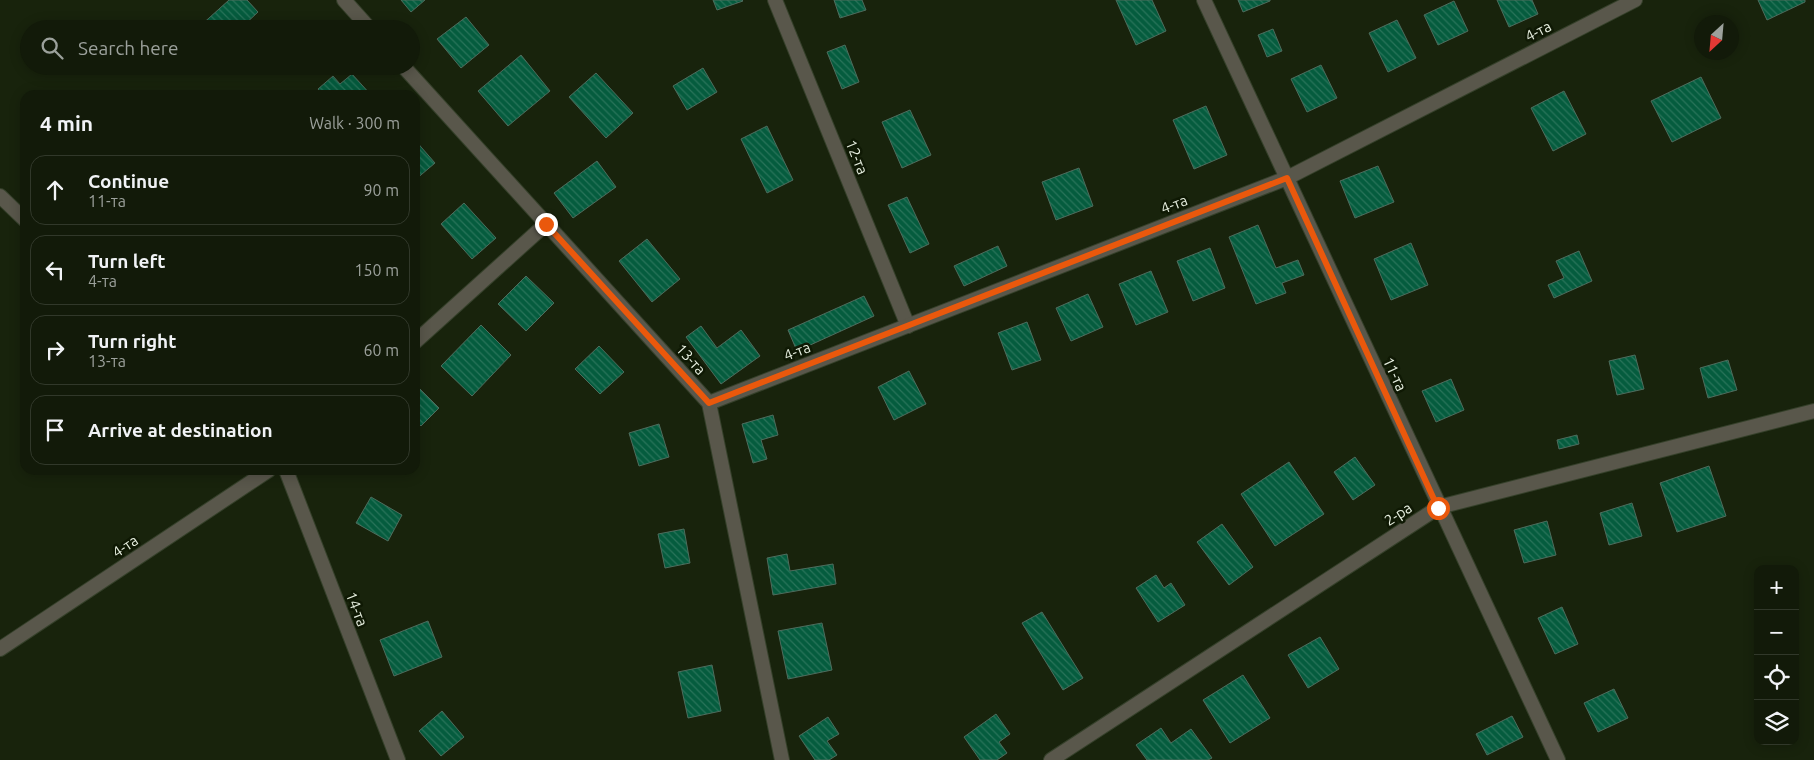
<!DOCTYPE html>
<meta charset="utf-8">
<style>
:root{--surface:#121a09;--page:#1f2717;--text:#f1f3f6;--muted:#9ca19c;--line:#31382a}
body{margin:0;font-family:Ubuntu,sans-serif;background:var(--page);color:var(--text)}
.controls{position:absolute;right:15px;bottom:15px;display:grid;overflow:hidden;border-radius:10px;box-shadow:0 2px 12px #0003}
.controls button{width:45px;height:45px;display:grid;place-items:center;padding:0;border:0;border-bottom:1px solid var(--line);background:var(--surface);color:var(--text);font:25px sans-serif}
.compass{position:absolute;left:1694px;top:15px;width:45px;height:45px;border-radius:50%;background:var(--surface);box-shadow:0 2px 12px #0003;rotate:206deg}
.stop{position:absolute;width:15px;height:15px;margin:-11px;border:4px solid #ea580c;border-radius:50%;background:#fff}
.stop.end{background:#ea580c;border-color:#fff;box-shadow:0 1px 5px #0008}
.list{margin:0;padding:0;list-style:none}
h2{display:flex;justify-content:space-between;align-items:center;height:65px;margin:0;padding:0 20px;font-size:21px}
h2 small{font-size:16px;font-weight:400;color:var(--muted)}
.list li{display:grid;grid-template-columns:32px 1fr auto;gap:15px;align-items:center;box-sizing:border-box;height:70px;margin:0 10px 10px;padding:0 10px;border:1px solid var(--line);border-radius:15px}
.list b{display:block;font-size:19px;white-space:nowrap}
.list p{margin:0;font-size:16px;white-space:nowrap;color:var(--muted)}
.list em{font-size:16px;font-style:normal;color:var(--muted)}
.icon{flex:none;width:28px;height:28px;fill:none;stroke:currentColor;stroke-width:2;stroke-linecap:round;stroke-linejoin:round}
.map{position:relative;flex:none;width:1814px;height:760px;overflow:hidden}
.search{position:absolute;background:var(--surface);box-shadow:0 2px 12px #0003;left:20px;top:20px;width:400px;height:55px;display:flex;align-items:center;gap:12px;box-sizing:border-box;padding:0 18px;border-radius:28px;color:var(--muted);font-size:19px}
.panel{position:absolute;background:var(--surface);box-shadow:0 2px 12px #0003;left:20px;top:90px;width:400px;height:385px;border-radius:15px}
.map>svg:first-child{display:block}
</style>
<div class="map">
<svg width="1814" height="760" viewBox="0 0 1814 760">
<defs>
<pattern id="building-back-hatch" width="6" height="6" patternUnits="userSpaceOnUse" patternTransform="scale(1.25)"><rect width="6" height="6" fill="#055c3e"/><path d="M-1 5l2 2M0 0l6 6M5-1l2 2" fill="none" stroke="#29745a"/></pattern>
</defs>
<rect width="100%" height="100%" fill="#18230c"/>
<!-- building -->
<g fill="url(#building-back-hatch)" stroke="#4e6c5d">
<polygon points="229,0 247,0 258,12 240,29 200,29 199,27"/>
<polygon points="401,0 425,0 411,12"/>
<polygon points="713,0 742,0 743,1 717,10"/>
<polygon points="834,0 862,0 866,10 840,18"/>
<polygon points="1116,0 1152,0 1166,31 1136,45"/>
<polygon points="1238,0 1270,0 1270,1 1243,12"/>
<polygon points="1497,0 1532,0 1538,14 1509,27"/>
<polygon points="1758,0 1805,0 1805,2 1767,20"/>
<polygon points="1454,1 1468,31 1438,45 1424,15"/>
<polygon points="466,17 489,45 461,68 437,39"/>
<polygon points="1397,20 1416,58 1388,72 1369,33"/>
<polygon points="1273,29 1282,51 1267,57 1258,35"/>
<polygon points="845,45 859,82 842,89 827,52"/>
<polygon points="521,55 550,91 508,126 478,91"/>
<polygon points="1321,65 1337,98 1307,112 1291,79"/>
<polygon points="703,68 717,92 687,110 673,86"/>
<polygon points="596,73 633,113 606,138 569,97"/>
<polygon points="352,74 371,95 323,95 318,89 333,76 340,84"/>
<polygon points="1701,77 1721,118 1672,142 1651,101"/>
<polygon points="1564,91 1586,134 1553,151 1531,108"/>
<polygon points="1206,106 1227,155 1194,169 1173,120"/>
<polygon points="910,110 931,155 902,168 882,122"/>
<polygon points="767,126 793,180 767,193 741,139"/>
<polygon points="415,140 435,163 415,180"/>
<polygon points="597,161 616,187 573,218 554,193"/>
<polygon points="1378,166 1394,202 1355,218 1340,181"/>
<polygon points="1079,168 1093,206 1056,220 1042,182"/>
<polygon points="907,197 929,244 910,253 888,205"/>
<polygon points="464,203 496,238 472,259 441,224"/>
<polygon points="1258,225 1276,268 1298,260 1304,275 1282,283 1286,293 1256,304 1229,237"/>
<polygon points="647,239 680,279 652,302 619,261"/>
<polygon points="1411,243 1428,285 1391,300 1374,259"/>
<polygon points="998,246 1007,266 964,286 954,266"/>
<polygon points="1210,248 1225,288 1193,301 1177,261"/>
<polygon points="1579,251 1592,281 1554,298 1548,285 1564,278 1556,261"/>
<polygon points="1151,271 1168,312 1136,325 1119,284"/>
<polygon points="526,276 554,303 526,331 498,304"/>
<polygon points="1088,294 1103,327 1071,341 1056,308"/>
<polygon points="864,296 874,316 797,351 788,330"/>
<polygon points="1027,322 1041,360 1012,370 998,333"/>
<polygon points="481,325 511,355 472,396 441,366"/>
<polygon points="701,326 717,348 741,330 760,356 721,384 686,337"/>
<polygon points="599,346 624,372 600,394 575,369"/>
<polygon points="1635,355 1644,389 1617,395 1609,361"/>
<polygon points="1728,360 1737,390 1708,398 1700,368"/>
<polygon points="909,371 926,404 894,420 878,387"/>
<polygon points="1451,379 1464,410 1436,422 1422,391"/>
<polygon points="415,384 439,408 421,426 415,420"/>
<polygon points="773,415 778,435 761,440 767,459 753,463 742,424"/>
<polygon points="659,424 669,457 639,466 629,433"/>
<polygon points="1577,435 1579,444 1559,449 1557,440"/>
<polygon points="1355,457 1375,485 1353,500 1334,472"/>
<polygon points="1289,462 1324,514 1275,546 1241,494"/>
<polygon points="1709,466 1726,516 1677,532 1660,483"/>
<polygon points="371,497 402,515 388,541 356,523"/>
<polygon points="1632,503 1642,536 1609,545 1600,513"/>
<polygon points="1547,521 1556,555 1524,563 1514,530"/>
<polygon points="1222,524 1253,567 1229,585 1197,542"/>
<polygon points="684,529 690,563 665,568 658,534"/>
<polygon points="787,554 790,571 833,564 836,584 773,595 767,558"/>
<polygon points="1156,575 1164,588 1171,583 1185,605 1158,622 1136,588"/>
<polygon points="1562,607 1578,644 1555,654 1538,618"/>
<polygon points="1042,612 1083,678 1063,690 1022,623"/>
<polygon points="428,621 442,657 394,676 380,640"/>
<polygon points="822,623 832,670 788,679 778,631"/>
<polygon points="1320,637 1339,669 1308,688 1288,655"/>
<polygon points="712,665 721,711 688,718 678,672"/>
<polygon points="1243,675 1270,718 1230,743 1203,700"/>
<polygon points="1614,689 1628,718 1598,732 1584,703"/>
<polygon points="442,711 464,737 441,756 419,731"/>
<polygon points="996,714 1010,734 999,742 1007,753 997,760 980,760 964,737"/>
<polygon points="1512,716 1523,737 1487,755 1476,734"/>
<polygon points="828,717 839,734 827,741 837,755 829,760 815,760 799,736"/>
<polygon points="1161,728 1171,743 1191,729 1212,758 1208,760 1147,760 1136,745"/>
</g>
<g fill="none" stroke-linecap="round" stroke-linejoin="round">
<defs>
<g id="minor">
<polyline points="344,0 370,29"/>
<polyline points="775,0 908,326"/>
<polyline points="1204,0 1558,760"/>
<polyline points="403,66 709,403 782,760"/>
<polyline points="0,196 25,220"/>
<polyline points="415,342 546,224"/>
<polyline points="709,403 1287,178 1635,0"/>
<polyline points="286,470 398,760"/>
<polyline points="0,649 269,470"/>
<polyline points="1051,760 1439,507 1814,411"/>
</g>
</defs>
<!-- minor casing -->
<use href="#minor" stroke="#35402a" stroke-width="16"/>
<!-- minor -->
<use href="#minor" stroke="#59574b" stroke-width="14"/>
</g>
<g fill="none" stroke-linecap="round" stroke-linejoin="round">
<!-- route -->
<polyline stroke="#ea580c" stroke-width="6" points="546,224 709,403 1287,178 1438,508"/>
</g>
<g text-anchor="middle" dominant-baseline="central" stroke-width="5" stroke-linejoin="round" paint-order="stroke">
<!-- street labels -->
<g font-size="15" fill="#e7efe0" stroke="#0f1904">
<text transform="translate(1538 31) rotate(-27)">4-та</text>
<text transform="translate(857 157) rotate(68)">12-та</text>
<text transform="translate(1174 204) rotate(-21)">4-та</text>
<text transform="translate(797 351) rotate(-21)">4-та</text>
<text transform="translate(691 359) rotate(48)">13-та</text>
<text transform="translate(1395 374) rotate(65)">11-та</text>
<text transform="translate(1398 514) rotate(-33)">2-ра</text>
<text transform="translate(125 546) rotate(-34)">4-та</text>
<text transform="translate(357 609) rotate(69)">14-та</text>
</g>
</g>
</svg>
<div class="controls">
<button>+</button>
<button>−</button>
<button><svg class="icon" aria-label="locate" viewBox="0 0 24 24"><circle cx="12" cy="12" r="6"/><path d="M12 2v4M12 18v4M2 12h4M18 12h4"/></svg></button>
<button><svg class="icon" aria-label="layers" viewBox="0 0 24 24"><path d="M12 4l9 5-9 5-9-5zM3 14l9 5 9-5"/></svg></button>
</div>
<svg class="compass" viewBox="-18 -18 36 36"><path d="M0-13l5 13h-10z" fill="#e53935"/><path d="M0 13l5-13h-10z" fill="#9ca19c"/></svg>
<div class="stop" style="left:1438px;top:508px"></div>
<div class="stop end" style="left:546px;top:224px"></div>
<div class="search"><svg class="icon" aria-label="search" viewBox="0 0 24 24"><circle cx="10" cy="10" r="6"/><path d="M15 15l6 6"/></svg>Search here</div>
<section class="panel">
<h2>4 min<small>Walk · 300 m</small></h2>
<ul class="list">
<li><svg class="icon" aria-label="ahead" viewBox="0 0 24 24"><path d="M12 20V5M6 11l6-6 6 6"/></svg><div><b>Continue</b><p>11-та</p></div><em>90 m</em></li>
<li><svg class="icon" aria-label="left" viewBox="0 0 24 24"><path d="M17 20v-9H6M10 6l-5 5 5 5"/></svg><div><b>Turn left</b><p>4-та</p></div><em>150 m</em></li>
<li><svg class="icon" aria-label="right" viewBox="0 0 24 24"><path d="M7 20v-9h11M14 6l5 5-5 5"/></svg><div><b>Turn right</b><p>13-та</p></div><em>60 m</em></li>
<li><svg class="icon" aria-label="arrive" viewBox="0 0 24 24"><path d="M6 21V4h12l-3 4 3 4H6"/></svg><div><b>Arrive at destination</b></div></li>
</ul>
</section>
</div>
